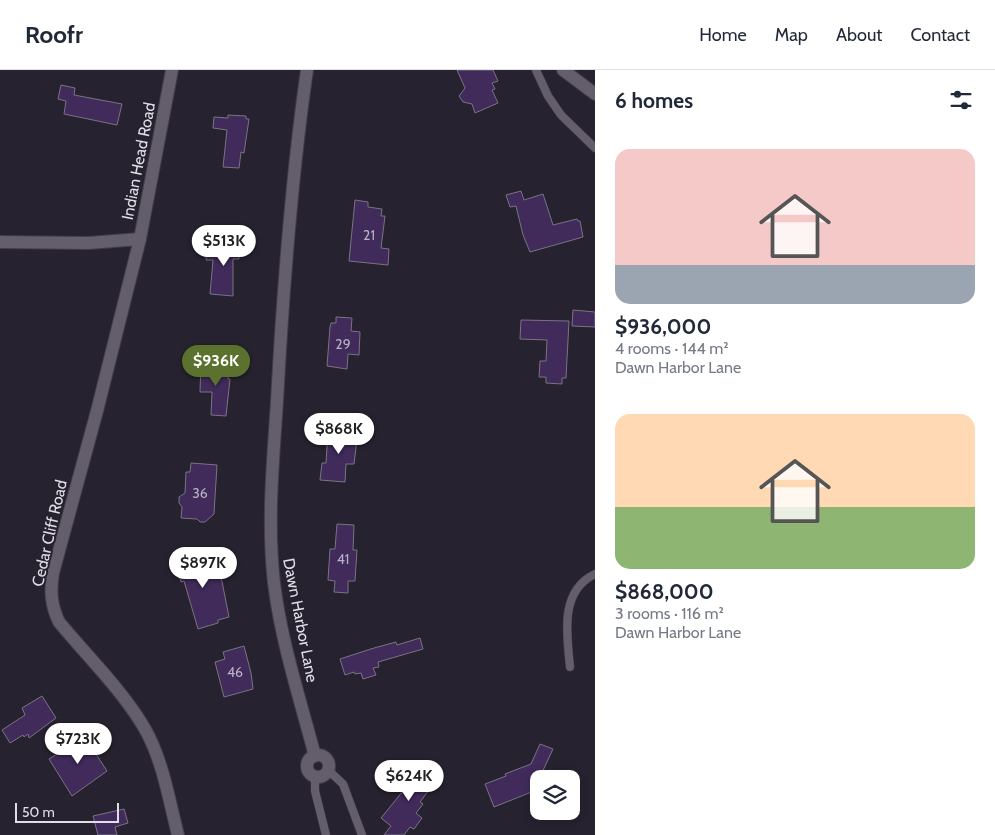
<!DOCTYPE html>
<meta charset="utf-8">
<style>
body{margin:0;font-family:Cabin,sans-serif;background:#f6f6f7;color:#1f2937;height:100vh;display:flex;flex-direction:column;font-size:19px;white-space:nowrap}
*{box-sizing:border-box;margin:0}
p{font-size:16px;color:#747a83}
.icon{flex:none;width:28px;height:28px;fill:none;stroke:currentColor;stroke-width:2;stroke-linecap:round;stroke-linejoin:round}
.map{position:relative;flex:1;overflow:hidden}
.side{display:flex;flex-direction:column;background:#fff;width:400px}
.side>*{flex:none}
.tools{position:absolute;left:530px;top:700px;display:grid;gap:10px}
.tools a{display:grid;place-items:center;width:50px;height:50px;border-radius:10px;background:#fff;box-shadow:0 2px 8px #0003;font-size:25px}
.scale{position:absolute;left:15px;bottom:12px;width:104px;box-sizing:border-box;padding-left:5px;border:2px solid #e0dde6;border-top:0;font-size:14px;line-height:18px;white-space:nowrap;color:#e0dde6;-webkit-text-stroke:4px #27222f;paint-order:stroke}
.price{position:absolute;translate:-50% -42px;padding:0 11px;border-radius:18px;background:#fff;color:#222;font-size:16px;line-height:32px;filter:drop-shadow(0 1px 2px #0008)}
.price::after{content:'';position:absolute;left:50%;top:30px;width:15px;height:11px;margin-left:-8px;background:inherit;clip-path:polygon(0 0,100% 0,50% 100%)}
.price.current{background:#5b712e;color:#fff}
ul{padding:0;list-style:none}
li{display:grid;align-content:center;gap:10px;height:265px;padding:0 20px}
li span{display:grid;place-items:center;height:155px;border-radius:15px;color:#555}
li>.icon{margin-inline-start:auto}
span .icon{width:90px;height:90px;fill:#fffc;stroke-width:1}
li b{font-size:21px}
h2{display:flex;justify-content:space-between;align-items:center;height:60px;padding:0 20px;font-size:21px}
header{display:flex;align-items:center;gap:30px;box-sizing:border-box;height:70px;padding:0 25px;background:#fff;border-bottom:1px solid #e0e1e3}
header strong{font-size:24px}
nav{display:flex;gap:28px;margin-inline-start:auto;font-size:18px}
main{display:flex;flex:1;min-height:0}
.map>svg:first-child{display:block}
</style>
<header>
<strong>Roofr</strong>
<nav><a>Home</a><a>Map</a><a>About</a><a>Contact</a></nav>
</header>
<main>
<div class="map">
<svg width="595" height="765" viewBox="0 0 595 765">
<rect width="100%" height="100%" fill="#27222f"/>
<g fill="#402b5b" stroke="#797483">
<polygon points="457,0 493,0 498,11 492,13 495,19 492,20 498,33 475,43 472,34 463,32 459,26 465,18"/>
<polygon points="61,15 75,18 74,25 122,34 117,55 64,44 66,31 58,29"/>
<polygon points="228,45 246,46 246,49 249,49 244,83 241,82 239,98 223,97 227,60 213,58 214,47 228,48"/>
<polygon points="521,121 524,130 543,124 553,155 577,149 578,151 580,151 583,167 530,182 523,165 516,136 510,137 506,125"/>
<polygon points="355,130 368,132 368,137 382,139 381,146 385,146 381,178 389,179 388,195 349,191"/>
<polygon points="226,167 240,168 239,189 233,189 233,226 210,224 213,190 206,190 207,178 225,180"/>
<polygon points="573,240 595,242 595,257 572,256"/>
<polygon points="336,247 352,248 351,261 360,262 359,285 348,284 347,299 327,296 330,257 331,253 336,253"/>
<polygon points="521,250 569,251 566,308 562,308 562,314 546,313 546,307 539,307 540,291 546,291 547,270 520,269"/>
<polygon points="201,293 222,295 221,300 228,300 228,309 230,309 226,346 211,345 212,322 200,322"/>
<polygon points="332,360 358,361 354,394 346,394 345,412 320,410 322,393 326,393 328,361 332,362"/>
<polygon points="191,393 217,395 214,444 205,452 200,452 197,449 181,448 182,437 179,433 179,427 185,423 186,402 190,402"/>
<polygon points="337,454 354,455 353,480 357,480 355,511 348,511 348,523 334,522 335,511 328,510 330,479 335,479"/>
<polygon points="188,484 191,493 217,486 229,547 218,550 218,553 198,559 184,511 181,512 178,502 174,503 171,489"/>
<polygon points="420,568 423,579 378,592 379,597 373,598 376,605 363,609 361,603 355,604 354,602 345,605 340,589 374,578 396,572 397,575"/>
<polygon points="244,576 251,603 253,619 224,627 215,592 225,589 223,582"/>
<polygon points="42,626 56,648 29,668 28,664 24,667 23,665 10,673 2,660 25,645 22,638"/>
<polygon points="83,664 107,701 72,726 49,689 57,684 56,681"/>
<polygon points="540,674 553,679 539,709 539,719 494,737 485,714 506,706 505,704 531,694"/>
<polygon points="418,692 436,707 433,711 435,712 420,732 423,734 416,743 422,748 414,759 410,757 404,765 384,765 391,756 381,748 412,710 407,706"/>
<polygon points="124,739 128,753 115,757 117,765 98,765 93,746"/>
</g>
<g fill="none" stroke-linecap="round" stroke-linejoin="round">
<g stroke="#423d49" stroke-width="9">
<g id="service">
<polyline points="536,0 548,26 561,45 595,78"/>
<path d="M 570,597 C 567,565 559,521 595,504"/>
<polyline points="328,700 343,714 362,765"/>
<polyline points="315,706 315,721 326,765"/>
</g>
</g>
<g stroke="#423d49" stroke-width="14">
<g id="minor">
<path d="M 172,0 L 140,169 L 97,341 L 53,503 C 50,522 51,535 59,552 C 87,586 123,621 145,659 C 163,691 169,730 178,765"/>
<path d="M 307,0 C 291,110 283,221 277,331 C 273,392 267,452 274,513 C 281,571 300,629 315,686"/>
<polyline points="563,0 595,24"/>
<polyline points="0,172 88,173 140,169"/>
<circle cx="318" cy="696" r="11"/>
</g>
</g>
<use href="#service" stroke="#635d6c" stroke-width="8"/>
<use href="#minor" stroke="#635d6c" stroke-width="12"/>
</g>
<g text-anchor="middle" stroke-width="4" stroke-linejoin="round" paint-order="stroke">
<g font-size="14" fill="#b8b0c3">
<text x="369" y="170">21</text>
<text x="343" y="279">29</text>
<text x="200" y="428">36</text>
<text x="343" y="494">41</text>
<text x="235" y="607">46</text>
</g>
<g font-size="16" fill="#e0dde6" stroke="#27222f">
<text transform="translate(138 91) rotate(-79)" y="6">Indian Head Road</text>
<text transform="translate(49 463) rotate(-77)" y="6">Cedar Cliff Road</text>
<text transform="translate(301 550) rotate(79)" y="6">Dawn Harbor Lane</text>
</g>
</g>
</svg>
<div class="tools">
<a><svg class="icon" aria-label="layers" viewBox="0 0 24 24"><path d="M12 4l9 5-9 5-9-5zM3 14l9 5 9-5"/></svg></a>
</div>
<div class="scale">50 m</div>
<b class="price" style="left:224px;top:197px">$513K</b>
<b class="price current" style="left:216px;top:317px">$936K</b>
<b class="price" style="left:339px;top:385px">$868K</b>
<b class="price" style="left:203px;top:519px">$897K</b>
<b class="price" style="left:78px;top:695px">$723K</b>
<b class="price" style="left:409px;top:732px">$624K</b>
</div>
<section class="side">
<h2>6 homes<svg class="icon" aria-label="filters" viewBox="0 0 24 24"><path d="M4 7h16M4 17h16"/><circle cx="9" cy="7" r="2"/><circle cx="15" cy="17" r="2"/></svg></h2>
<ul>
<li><span style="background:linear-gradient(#f6c9c9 75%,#9aa5b1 0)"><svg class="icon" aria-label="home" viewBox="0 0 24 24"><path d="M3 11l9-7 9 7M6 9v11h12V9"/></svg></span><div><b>$936,000</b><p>4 rooms · 144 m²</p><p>Dawn Harbor Lane</p></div></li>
<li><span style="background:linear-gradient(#ffd9b3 60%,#8fb573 0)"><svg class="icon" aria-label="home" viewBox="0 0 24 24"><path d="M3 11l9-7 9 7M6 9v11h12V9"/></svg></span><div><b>$868,000</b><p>3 rooms · 116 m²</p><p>Dawn Harbor Lane</p></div></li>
</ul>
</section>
</main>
